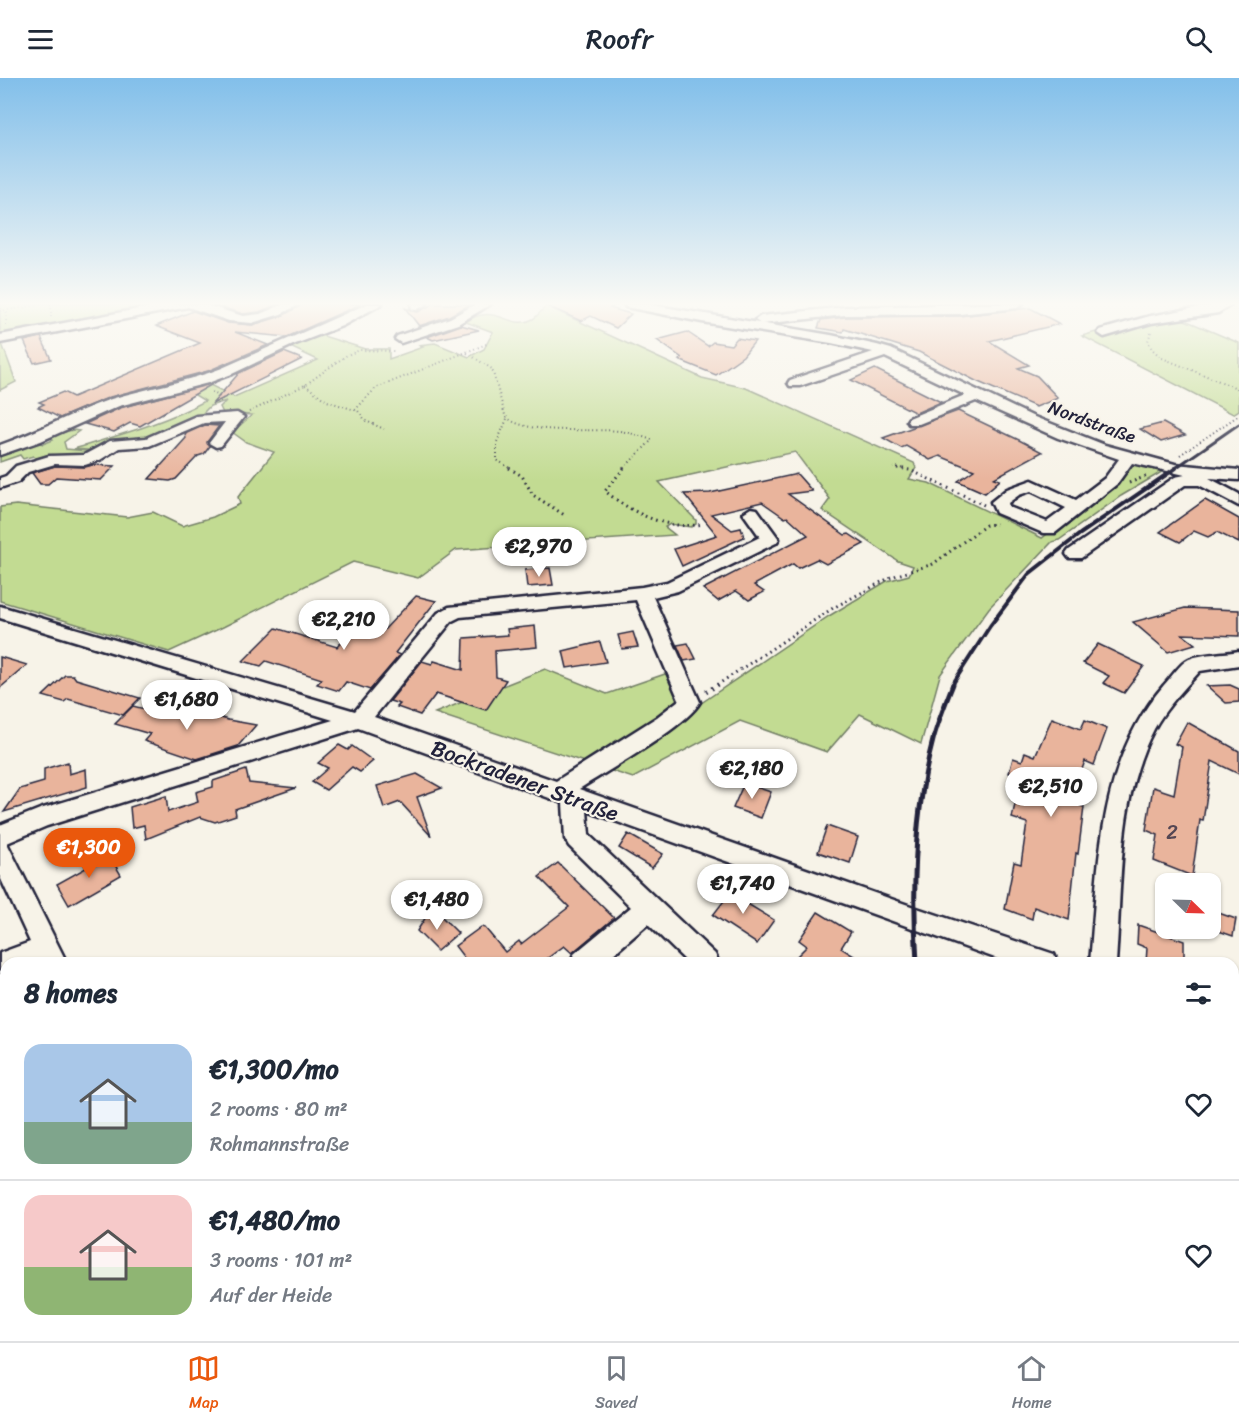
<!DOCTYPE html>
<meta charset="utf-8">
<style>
body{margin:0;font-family:Sriracha,sans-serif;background:#f2f2f3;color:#1f2937;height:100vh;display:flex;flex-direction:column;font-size:22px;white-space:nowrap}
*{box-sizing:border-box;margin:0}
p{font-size:20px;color:#747a83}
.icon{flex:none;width:33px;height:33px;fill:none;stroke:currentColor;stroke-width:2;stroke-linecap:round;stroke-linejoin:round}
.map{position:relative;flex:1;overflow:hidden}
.details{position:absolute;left:0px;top:879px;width:1239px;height:384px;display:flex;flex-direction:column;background:#fff;border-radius:18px 18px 0 0;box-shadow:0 2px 4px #0004}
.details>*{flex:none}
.needle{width:39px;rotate:113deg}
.fabs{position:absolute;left:1155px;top:795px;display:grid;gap:12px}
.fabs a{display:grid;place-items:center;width:66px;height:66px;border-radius:12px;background:#fff;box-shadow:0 2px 4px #0004;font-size:30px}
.price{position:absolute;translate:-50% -51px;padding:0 14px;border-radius:21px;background:#fff;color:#222;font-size:20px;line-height:39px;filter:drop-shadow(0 2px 3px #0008)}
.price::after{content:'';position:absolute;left:50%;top:36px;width:18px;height:14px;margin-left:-9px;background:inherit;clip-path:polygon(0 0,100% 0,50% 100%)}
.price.active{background:#ea580c;color:#fff}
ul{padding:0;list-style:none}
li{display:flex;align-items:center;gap:18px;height:150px;padding:0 24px}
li+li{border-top:2px solid #e0e1e3}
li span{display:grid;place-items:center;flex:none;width:168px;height:120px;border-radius:18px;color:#555}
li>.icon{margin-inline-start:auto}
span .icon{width:72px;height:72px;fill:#fffc;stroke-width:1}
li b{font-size:26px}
h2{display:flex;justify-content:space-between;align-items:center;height:72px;padding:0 24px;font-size:26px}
header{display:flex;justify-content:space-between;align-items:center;height:78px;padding:0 24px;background:#fff;font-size:27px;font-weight:600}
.tab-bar{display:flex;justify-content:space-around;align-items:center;height:84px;border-top:2px solid #e0e1e3;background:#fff;font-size:16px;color:#747a83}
.tab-bar a{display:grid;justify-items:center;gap:3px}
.tab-bar .active{color:#ea580c}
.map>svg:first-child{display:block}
</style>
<header><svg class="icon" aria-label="menu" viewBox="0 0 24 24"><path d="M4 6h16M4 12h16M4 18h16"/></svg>Roofr<svg class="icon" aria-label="search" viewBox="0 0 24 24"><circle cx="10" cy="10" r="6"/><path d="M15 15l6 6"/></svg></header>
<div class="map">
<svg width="1239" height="1263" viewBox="0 0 1239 1263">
<rect width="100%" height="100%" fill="#f7f3e8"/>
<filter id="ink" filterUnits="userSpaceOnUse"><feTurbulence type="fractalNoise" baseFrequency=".0167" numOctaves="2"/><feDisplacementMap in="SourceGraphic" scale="12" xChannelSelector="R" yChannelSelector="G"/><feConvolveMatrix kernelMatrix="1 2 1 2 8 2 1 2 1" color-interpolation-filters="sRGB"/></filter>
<g filter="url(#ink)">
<g fill="#c2db92" stroke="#727e66" stroke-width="1.5">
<polygon points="0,226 170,226 0,258"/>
<path d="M 546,228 L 702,300 L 746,310 L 914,385 L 916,390 L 909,401 L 929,405 L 1042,460 L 1112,407 L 1131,385 L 1165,392 L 1121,418 L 1059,462 L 1052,464 L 989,530 L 940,597 L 921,666 L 860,636 L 827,674 L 740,643 L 633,700 L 435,635 L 545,591 L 607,616 L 668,595 L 691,632 L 829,538 L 887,503 L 909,497 L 913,488 L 898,483 L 822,432 L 830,421 L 795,374 L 659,404 L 696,442 L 696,446 L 691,449 L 670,446 L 665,449 L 675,457 L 456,472 L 418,500 L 353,484 L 223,549 L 169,574 L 0,523 L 0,429 L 16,427 L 127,439 L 153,434 L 182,448 L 213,439 L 240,426 L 238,419 L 274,374 L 246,364 L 232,354 L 252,337 L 223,335 L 220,329 L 226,323 L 210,328 L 198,340 L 154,360 L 115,363 L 101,373 L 74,371 C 119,357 164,345 205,323 L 195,317 L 195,310 L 206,305 L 234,319 L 318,282 L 288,268 L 314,255 L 365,271 L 389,271 L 389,281 L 423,269 L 418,267 L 435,265 L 469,279 L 484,271 L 493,254 L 466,244 C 495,223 511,254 533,241 C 538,238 542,232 546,228 Z"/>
<polygon points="1166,234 1239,265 1239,332 1233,336 1082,258"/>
<polygon points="1,263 16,304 0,312 0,264"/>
<path d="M 73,352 L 79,353 L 64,364 L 66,371 L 98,374 C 78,382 57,374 37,381 L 33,378 L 23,381 L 20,377 L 0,384 L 0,375 L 36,363 L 43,366 L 53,362 L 47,358 Z"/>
</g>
<g fill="#e9b49c" stroke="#22223b" stroke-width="1.5">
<polygon points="211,226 278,226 259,234 243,236"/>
<polygon points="302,226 361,226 287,259 235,254 268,267 208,293 110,319 60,340 38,329 44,326 39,324 63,314 73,319 200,265 156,248 193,233 228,245 252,247 282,238"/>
<polygon points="433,226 471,226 449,238 419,248 405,230 418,234"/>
<polygon points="543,226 619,226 610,230 631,236 616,250 591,238 581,243"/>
<polygon points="1030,230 1060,246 989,263 1029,287 1018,290 1037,298 1058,320 1036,329 976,303 919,274 844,251 843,254 818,250 821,242 845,239 959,238"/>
<polygon points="461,247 479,252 433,262 427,259"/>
<polygon points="687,254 708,268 713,264 731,267 737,260 755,263 743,278 716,297 679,282 682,280 657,262"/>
<polygon points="41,259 51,281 34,285 24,263"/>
<polygon points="284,274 302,281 212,326 239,295"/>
<polygon points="875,291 941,324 916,335 851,302"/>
<polygon points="216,304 140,348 130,345 114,354 85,346 120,330"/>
<polygon points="958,333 1019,362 1042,374 994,400 1000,402 985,415 958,403 974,392 940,378 930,382 906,368 901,370 883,360"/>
<polygon points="1163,345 1185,357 1161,364 1140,351"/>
<polygon points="205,347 219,348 207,364 210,368 204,376 198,378 176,401 170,403 149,401 186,360 185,357 187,355"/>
<polygon points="93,387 115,388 101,402 56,399 48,406 40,406 32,395 55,388 85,389"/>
<polygon points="797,396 812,413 788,416 845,457 849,456 864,466 826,486 817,481 798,490 793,486 754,507 764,514 749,522 736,513 718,523 703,511 808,457 788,439 785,440 762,424 711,436 732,452 741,450 744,459 682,488 674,471 717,457 684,416 710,415"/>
<polygon points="1205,422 1239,441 1239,465 1217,454 1208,459 1194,453 1180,464 1160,454"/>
<polygon points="550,490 553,507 527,509 525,492"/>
<polygon points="416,518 436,523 395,575 400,577 370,612 346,604 339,613 317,606 322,601 266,583 261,588 243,583 276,550 337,569 358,546 383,553"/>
<polygon points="1185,530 1239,532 1239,558 1182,556 1195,566 1168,574 1133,544"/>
<polygon points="535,548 537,569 495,573 496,599 506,602 486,632 436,616 420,637 397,629 400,626 390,623 422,583 432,586 434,583 463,592 464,560 508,557 507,551"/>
<polygon points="633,554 638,569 622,571 618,557"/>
<polygon points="600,564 606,584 567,590 563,573"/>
<polygon points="688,565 696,581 684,583 677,567"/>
<polygon points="1098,566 1144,588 1124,615 1103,605 1109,598 1083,585"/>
<polygon points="0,579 27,587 0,610"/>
<polygon points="65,597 73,597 76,601 140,620 123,637 68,621 64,624 43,618"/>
<polygon points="1230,607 1239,611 1239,624 1226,625 1207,608"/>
<polygon points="178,627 228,642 256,647 238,668 197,681 144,663 150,656 115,646 133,628 168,637"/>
<polygon points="1052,640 1081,651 1085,642 1107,651 1094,687 1085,683 1070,724 1084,729 1078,776 1076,775 1069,842 1034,829 1032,841 1005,831 1014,784 1021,786 1027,745 1012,740 1021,699 1009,695 1013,680 1022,683 1025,674 1035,678"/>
<polygon points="1187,644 1239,673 1239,696 1212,683 1203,743 1200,742 1192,798 1154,783 1158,757 1146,752 1153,709 1174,716 1182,669 1175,666"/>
<polygon points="339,667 348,672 352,668 373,683 360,694 352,689 326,712 312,704 328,690 318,685"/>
<polygon points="68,684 69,696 86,691 87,709 4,734 20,711 44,704 44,691"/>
<polygon points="246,692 249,705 296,710 235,731 236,737 215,744 200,739 146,761 144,747 132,750 130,729 166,718 168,734 198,724 196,714 213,709 213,703"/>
<polygon points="417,696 442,710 417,719 431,758 400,724 384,730 377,708"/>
<polygon points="744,705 771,714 761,740 733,730"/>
<polygon points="827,748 858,759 850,785 818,774"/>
<polygon points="628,756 663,776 652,790 619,770"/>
<polygon points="99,777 103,785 111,780 121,797 69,827 57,806 86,790 84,786"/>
<polygon points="558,785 614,840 572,875 564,868 541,885 468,885 455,868 481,849 485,850 505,874 519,863 521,866 569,829 539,799"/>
<polygon points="737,806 753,816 746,825 774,842 757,866 713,837"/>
<polygon points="1210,832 1236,841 1233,858 1210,850"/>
<polygon points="429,834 438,835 458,855 437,873 417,853"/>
<polygon points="818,834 851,854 841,870 865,885 790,885 807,868 799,862"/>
<polygon points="1138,847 1184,863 1184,885 1146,885 1147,870 1137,866"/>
</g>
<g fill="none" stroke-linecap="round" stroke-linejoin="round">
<g stroke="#22223b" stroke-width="5">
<g id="minor">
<polygon points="165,226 203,226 243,238 260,236 284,226 300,226 281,236 252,245 229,243 188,229 0,265 0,257"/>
<path d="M 367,226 L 382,226 L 342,248 L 293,267 L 232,296 L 208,305 L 119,328 L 41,363 L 0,377 L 0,367 C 38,354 75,333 111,321 C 148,310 186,304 222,290 Z"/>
<polygon points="411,226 427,226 416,232 412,231"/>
<polygon points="476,226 491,226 458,246 401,265 395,261 397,258 450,240"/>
<path d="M 624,226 L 646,226 L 831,257 L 877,267 L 891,271 L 1032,338 L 1105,367 L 1175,386 L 1239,392 L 1239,402 L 1209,400 L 1239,416 L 1239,428 L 1199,407 L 1185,407 L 1081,480 L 1069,480 L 1066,476 L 1069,472 L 1175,399 L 1185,397 L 1132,385 L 1117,406 L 1055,455 L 1043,455 L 996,435 L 991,424 L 1007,411 L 1032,402 L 1076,422 L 1105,400 L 1119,381 L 1058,360 L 976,323 L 919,346 L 909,346 L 907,343 L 909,340 L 965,317 L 885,279 L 800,308 L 790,308 L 788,305 L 790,302 L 873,274 L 831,265 L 702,244 L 626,229 ZM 1031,413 L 1066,430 L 1047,444 L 1009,429 L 1008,425 L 1019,417 Z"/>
<polygon points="982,226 1023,226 1017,230 959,236 845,237 761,246 755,242 761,238 845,229"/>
<polygon points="1217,226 1231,227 1218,235 1151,245 1104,259 1098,255 1100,252 1150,238"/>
<polygon points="237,335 244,339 221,368 216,369 209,365 225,344 204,345 149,368 119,370 100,382 85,387 55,386 28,394 18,404 0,410 0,400 6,398 16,388 49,378 84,377 110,363 146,360 196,338"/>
<path d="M 751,430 L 757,431 L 776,457 L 779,461 L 776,465 L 678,513 L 653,519 L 700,624 C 686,649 607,693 579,711 L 914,829 L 1045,873 L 1054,876 L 1058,885 L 1009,885 L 587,733 L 589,757 L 715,876 L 719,885 L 688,885 L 648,846 L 603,885 L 570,885 L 574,876 L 631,829 L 569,768 L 565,761 L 563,725 L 358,650 L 47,748 L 7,765 L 67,885 L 6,885 L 6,897 L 0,895 L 0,875 L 30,864 L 0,799 L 0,747 L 40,731 L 333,642 L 0,540 L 0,528 L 355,633 L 438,535 L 449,529 L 642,509 L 667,504 L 760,459 L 743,435 ZM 636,522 L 679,622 L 657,639 L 556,703 L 374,639 L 452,543 L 460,539 Z"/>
<path d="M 1239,573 L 1239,587 L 1200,593 C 1184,611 1166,629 1154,651 C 1117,720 1122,808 1116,885 L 1090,885 C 1099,789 1097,684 1164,607 C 1171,600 1180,585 1189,581 C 1204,575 1224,576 1239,573 Z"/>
<polygon points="1233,937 1239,940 1239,968 1233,965"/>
<polygon points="6,1183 6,1217 0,1220 0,1186"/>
<polygon points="233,1257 269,1257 272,1263 236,1263"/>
<polygon points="644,1257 681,1257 678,1263 641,1263"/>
<polygon points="1085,1257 1124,1257 1127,1263 1088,1263"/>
</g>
</g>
<g stroke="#22223b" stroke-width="2" stroke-dasharray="1 3" stroke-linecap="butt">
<polyline points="1,226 1,233"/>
<polyline points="51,226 51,239"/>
<polyline points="0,233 45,226"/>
<polyline points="6,247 7,232"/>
<polyline points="1151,254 1148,263 1152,271 1162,280 1239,311"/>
<path d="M 467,275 L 492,291 L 505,337 C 520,358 594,350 620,353 C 631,355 641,358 652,362 L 623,391"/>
<polyline points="305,307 327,323 358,333 366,343 384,351"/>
<polyline points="212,314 223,321 217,326"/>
<polyline points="355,332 376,310 489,265"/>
<polyline points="249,334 305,307 347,277 360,272 395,273"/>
<polyline points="507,341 497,364 497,382 511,391"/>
<polyline points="1180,377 1239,337"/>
<polyline points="893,389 905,391"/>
</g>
<g stroke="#22223b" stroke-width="3" stroke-dasharray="1.5 4" stroke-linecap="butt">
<polyline points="509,390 522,398 533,417 566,438"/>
<path d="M 624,390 L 605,413 C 632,435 667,453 703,446"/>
<polyline points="897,390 910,392 984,427"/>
<polyline points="1129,405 1147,398"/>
<polyline points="717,607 833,530 891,499 933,486 986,447 996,446"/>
</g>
<polyline stroke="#22223b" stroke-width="4.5" stroke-dasharray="1.5 5" stroke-linecap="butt" points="706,614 719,606"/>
<g stroke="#22223b" stroke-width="5" stroke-dasharray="2 7" stroke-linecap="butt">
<polyline points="1233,1093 1239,1082"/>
<polyline points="1139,1263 1142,1257"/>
</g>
<use href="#minor" fill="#f7f3e8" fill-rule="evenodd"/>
<polyline stroke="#22223b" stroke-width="3" points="1174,391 1239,346"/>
<polyline stroke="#22223b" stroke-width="4" points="952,607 990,548 1029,496 1080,456 1176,390"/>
<path stroke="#22223b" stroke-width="5" d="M 917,885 C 912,811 914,734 933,662 C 938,643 946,624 953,606"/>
<polyline stroke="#22223b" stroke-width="7" points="1003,1257 1005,1263"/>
</g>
</g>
<linearGradient id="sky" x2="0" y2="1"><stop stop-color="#82bfea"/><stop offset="0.56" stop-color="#fbfaf5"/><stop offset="1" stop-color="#fbfaf5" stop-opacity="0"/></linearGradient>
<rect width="1239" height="403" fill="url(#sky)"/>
<g text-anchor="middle" stroke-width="4.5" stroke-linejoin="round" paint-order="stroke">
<g font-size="18" fill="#22223b" stroke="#f7f3e8">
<text transform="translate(1092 344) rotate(20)" y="6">Nordstraße</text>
</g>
<g font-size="20" fill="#544653">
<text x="1172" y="761">2</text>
</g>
<g font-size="22" fill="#22223b" stroke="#f7f3e8">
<text transform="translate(525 702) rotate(20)" y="8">Bockradener Straße</text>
</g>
</g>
</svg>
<div class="fabs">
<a><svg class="needle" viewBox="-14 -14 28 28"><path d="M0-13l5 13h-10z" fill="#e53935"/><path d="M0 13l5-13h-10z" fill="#747a83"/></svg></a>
</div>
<b class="price" style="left:539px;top:500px">€2,970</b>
<b class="price" style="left:344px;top:573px">€2,210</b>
<b class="price" style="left:187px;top:653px">€1,680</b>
<b class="price" style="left:752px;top:722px">€2,180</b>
<b class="price" style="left:1051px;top:740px">€2,510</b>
<b class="price active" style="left:89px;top:801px">€1,300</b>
<b class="price" style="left:743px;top:837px">€1,740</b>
<b class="price" style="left:437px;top:853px">€1,480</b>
<section class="details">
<h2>8 homes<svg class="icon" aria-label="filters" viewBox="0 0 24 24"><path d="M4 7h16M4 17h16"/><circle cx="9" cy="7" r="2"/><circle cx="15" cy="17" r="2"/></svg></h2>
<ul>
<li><span style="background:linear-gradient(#a9c7e8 65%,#7fa58c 0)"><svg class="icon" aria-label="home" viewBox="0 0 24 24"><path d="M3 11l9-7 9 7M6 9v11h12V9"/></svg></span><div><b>€1,300/mo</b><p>2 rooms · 80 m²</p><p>Rohmannstraße</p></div><svg class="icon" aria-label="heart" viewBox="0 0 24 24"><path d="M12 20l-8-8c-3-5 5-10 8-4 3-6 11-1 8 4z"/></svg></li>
<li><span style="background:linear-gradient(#f6c9c9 60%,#8fb573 0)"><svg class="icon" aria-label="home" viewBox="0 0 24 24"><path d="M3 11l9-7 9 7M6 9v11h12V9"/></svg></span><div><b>€1,480/mo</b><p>3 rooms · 101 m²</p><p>Auf der Heide</p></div><svg class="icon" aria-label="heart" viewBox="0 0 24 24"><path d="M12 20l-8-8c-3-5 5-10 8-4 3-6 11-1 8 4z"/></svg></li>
</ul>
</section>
</div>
<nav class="tab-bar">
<a class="active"><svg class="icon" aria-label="map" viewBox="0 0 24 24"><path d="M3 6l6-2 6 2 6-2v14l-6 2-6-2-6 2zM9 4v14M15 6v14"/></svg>Map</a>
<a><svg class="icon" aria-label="saved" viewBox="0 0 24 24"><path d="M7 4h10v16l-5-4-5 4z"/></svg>Saved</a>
<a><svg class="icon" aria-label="home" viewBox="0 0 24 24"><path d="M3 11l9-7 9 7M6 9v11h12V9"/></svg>Home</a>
</nav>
